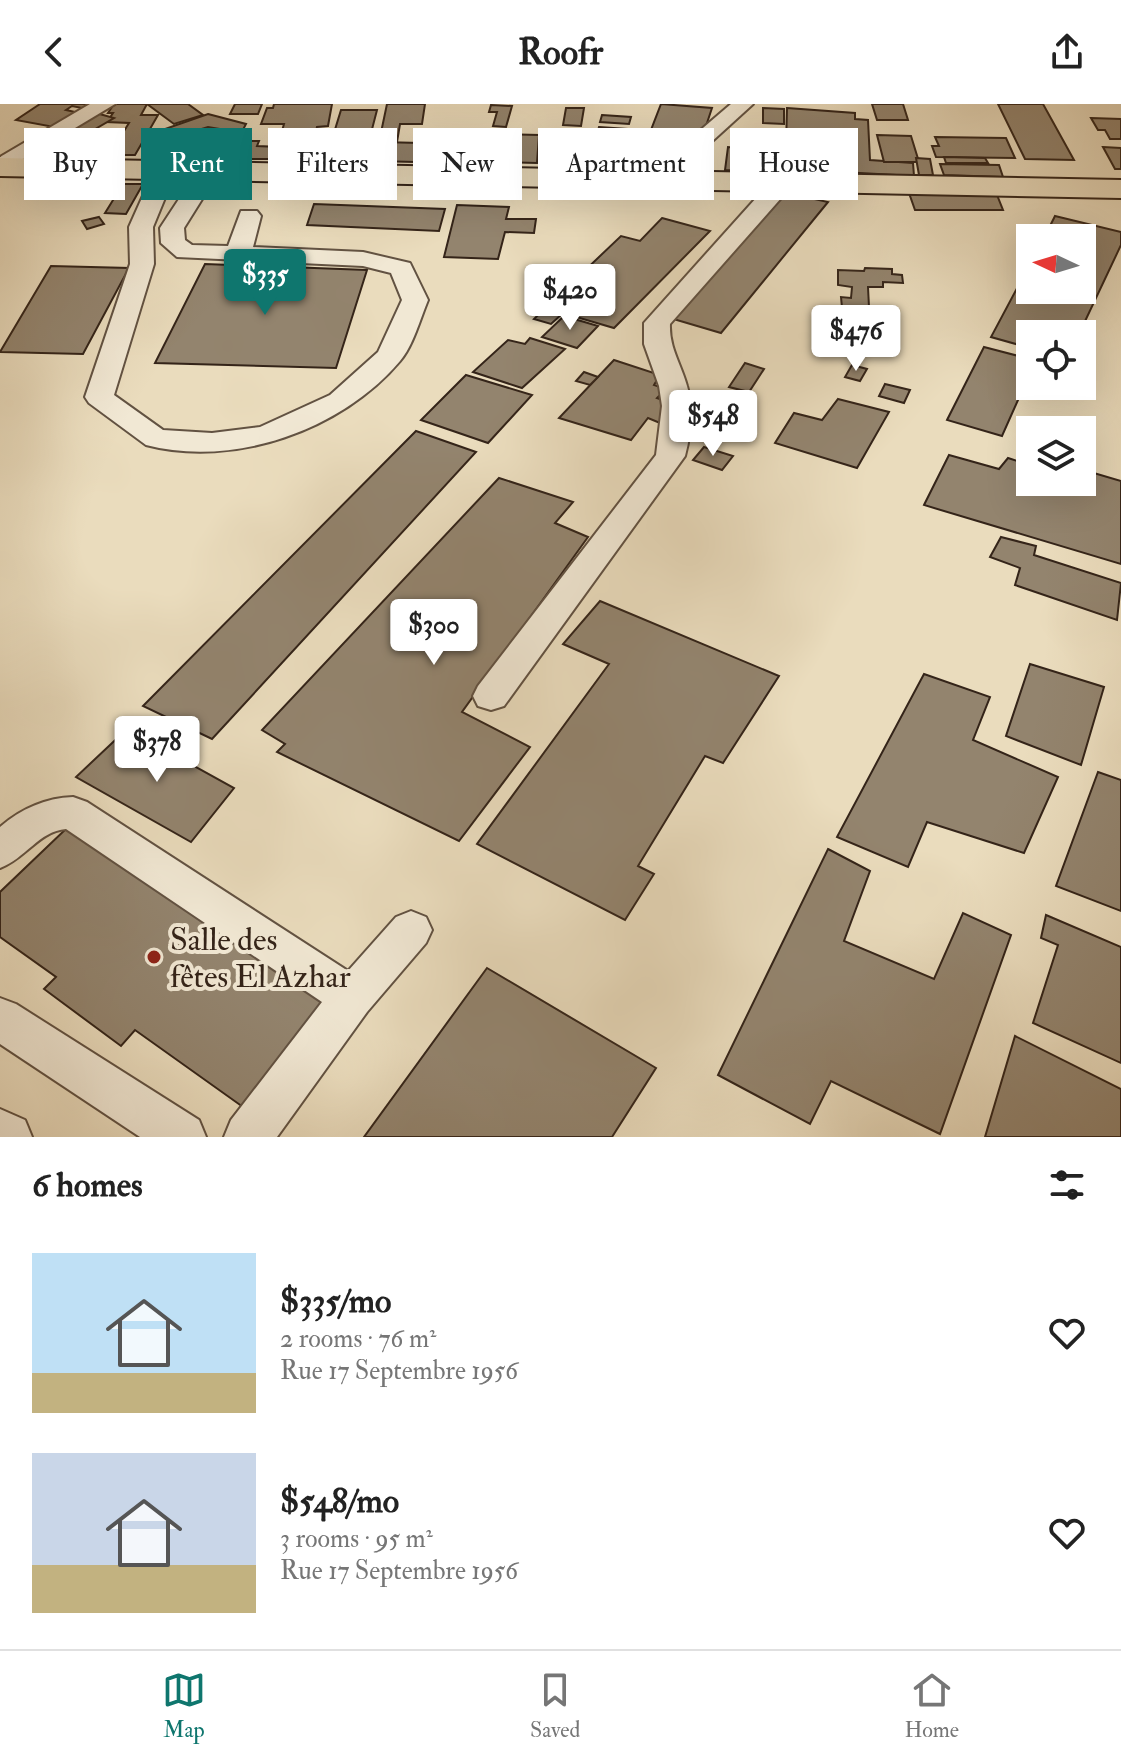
<!DOCTYPE html>
<meta charset="utf-8">
<style>
body{margin:0;font-family:"IM FELL Double Pica",serif;background:#f6f6f6;color:#222;height:100vh;display:flex;flex-direction:column;font-size:30px;white-space:nowrap}
*{box-sizing:border-box;margin:0}
p{font-size:26px;color:#767676}
.icon{flex:none;width:44px;height:44px;fill:none;stroke:currentColor;stroke-width:2;stroke-linecap:round;stroke-linejoin:round}
.map{position:relative;height:1033px;overflow:hidden}
.panel{display:flex;flex-direction:column;background:#fff;flex:1}
.panel>*{flex:none}
.hud{position:absolute;left:24px;top:24px;width:1074px;height:72px;display:flex;gap:16px}
.needle{width:52px;rotate:274deg}
.buttons{position:absolute;left:1016px;top:120px;display:grid;gap:16px}
.buttons a{display:grid;place-items:center;width:80px;height:80px;border-radius:0px;background:#fff;box-shadow:0 8px 32px #0002;font-size:40px}
.price{position:absolute;translate:-50% -68px;padding:0 18px;border-radius:8px;background:#fff;color:#222;font-size:26px;line-height:52px;filter:drop-shadow(0 2px 4px #0008)}
.price::after{content:'';position:absolute;left:50%;top:48px;width:24px;height:18px;margin-left:-12px;background:inherit;clip-path:polygon(0 0,100% 0,50% 100%)}
.price.active{background:#0f766e;color:#fff}
ul{padding:0;list-style:none}
li{display:flex;align-items:center;gap:24px;height:200px;padding:0 32px}
li span{display:grid;place-items:center;flex:none;width:224px;height:160px;border-radius:0px;color:#555}
li>.icon{margin-inline-start:auto}
span .icon{width:96px;height:96px;fill:#fffc;stroke-width:1}
li b{font-size:34px}
h2{display:flex;justify-content:space-between;align-items:center;height:96px;padding:0 32px;font-size:34px}
.chip{padding:0 28px;border-radius:0px;background:#fff;box-shadow:0 8px 32px #0002;font-size:28px;line-height:72px}
.chip.active{background:#0f766e;color:#fff}
header{display:flex;justify-content:space-between;align-items:center;height:104px;padding:0 32px;background:#fff;font-size:36px;font-weight:700}
.tab-bar{display:flex;justify-content:space-around;align-items:center;height:112px;border-top:2px solid #e0e0e0;background:#fff;font-size:22px;color:#767676}
.tab-bar a{display:grid;justify-items:center;gap:4px}
.tab-bar .active{color:#0f766e}
.map>svg:first-child{display:block}
</style>
<header><svg class="icon" aria-label="back" viewBox="0 0 24 24"><path d="M15 5l-7 7 7 7"/></svg>Roofr<svg class="icon" aria-label="share" viewBox="0 0 24 24"><path d="M12 15V3M7 8l5-5 5 5M5 13v7h14v-7"/></svg></header>
<div class="map">
<svg width="1121" height="1033" viewBox="0 0 1121 1033">
<rect width="100%" height="100%" fill="#eadcbd"/>
<filter id="stains"><feTurbulence type="fractalNoise" baseFrequency=".0025" numOctaves="4"/><feColorMatrix values="0 0 0 0 .2 0 0 0 0 .09 0 0 0 0 .02 0 0 0 .5 -.17"/></filter>
<radialGradient id="worn" r=".72"><stop offset=".6" stop-color="#630" stop-opacity="0"/><stop offset="1" stop-color="#630" stop-opacity=".3"/></radialGradient>
<g fill="#93846e" stroke="#342419" stroke-width="2">
<polygon points="40,0 94,0 87,5 72,2 66,6 75,8 54,23 16,16"/>
<polygon points="114,0 147,0 141,11 158,11 135,51 109,51 129,19 107,18 113,9 108,9"/>
<polygon points="147,0 188,0 203,11 174,20"/>
<polygon points="235,0 262,0 258,10 230,10"/>
<polygon points="274,0 332,0 328,22 317,23 315,31 326,31 324,40 278,41 284,20 261,20 267,4 273,4"/>
<polygon points="387,0 425,0 422,20 400,20 397,38 379,38"/>
<polygon points="661,0 712,4 703,31 651,26"/>
<polygon points="872,0 903,0 908,16 877,16"/>
<polygon points="998,0 1043,0 1074,56 1025,55"/>
<polygon points="491,1 512,2 506,23 493,22 497,8 489,8"/>
<polygon points="566,4 584,4 581,22 563,21"/>
<polygon points="763,4 784,5 784,20 763,19"/>
<polygon points="787,4 855,9 855,15 868,16 870,56 913,59 914,72 842,68 841,63 827,62 826,68 802,66 802,71 725,66 728,43 762,46 763,40 786,41"/>
<polygon points="341,6 377,6 370,33 333,32"/>
<polygon points="96,9 114,14 49,52 31,47"/>
<polygon points="208,10 246,20 237,37 259,37 257,42 280,43 275,55 221,55 228,38 222,36 226,26 208,23 188,29 212,45 201,49 165,25"/>
<polygon points="602,11 631,13 629,20 600,18"/>
<polygon points="1091,14 1121,15 1121,35 1110,35 1105,26 1098,26"/>
<polygon points="599,23 627,25 624,36 637,37 631,61 589,58"/>
<polygon points="501,30 539,31 537,59 497,58"/>
<polygon points="877,31 911,32 919,58 884,58"/>
<polygon points="935,33 1006,34 1015,54 936,53 932,42 939,42"/>
<polygon points="649,35 689,40 683,52 638,46"/>
<polygon points="381,38 420,39 415,58 375,57"/>
<polygon points="434,38 465,38 462,51 445,51 442,60 429,60"/>
<polygon points="469,38 491,39 487,51 466,50"/>
<polygon points="309,41 324,41 319,56 303,56"/>
<polygon points="1103,43 1121,44 1121,65 1115,65"/>
<polygon points="944,53 985,54 988,59 946,59"/>
<polygon points="916,54 930,55 933,71 919,71"/>
<polygon points="940,60 999,61 1003,73 944,71"/>
<polygon points="123,80 143,80 126,110 105,109"/>
<polygon points="783,88 828,98 721,229 670,214"/>
<polygon points="909,89 997,91 1003,106 915,106"/>
<polygon points="314,100 445,105 439,127 307,121"/>
<polygon points="457,101 509,103 506,115 536,115 534,129 505,128 498,155 444,153"/>
<polygon points="1055,112 1121,128 1121,141 1079,230 1030,230 1030,244 991,233 1030,160 1030,186 1082,186 1082,134 1044,134"/>
<polygon points="99,113 104,120 87,125 82,117"/>
<polygon points="662,114 710,127 614,224 563,209 551,220 534,215 621,132 640,137"/>
<polygon points="205,160 367,166 336,264 155,259"/>
<polygon points="51,162 129,164 83,250 0,248"/>
<polygon points="865,164 892,165 892,170 902,171 903,179 883,178 883,183 868,183 869,203 884,205 883,217 843,214 841,193 851,194 852,183 838,181 838,166 864,167"/>
<polygon points="564,212 598,222 577,244 542,233"/>
<polygon points="530,234 565,245 522,284 473,268 508,236 525,240"/>
<polygon points="984,243 1030,255 1030,269 1002,332 947,316"/>
<polygon points="614,256 660,271 654,281 666,285 657,294 674,300 660,319 648,314 631,336 559,314"/>
<polygon points="745,259 764,265 749,288 729,283"/>
<polygon points="852,261 867,265 860,277 845,273"/>
<polygon points="584,268 598,273 590,281 576,277"/>
<polygon points="466,271 532,291 488,339 421,316"/>
<polygon points="885,280 910,286 904,299 879,292"/>
<polygon points="838,295 889,308 857,364 775,339 794,309 822,316"/>
<polygon points="416,327 476,348 212,635 143,602"/>
<polygon points="704,343 733,352 722,366 693,356"/>
<polygon points="949,351 999,365 1008,354 1030,361 1030,378 1082,378 1087,367 1121,377 1121,460 924,401"/>
<polygon points="499,374 573,398 555,419 588,433 462,608 530,643 459,737 277,648 285,640 262,626"/>
<polygon points="1001,433 1036,442 1034,451 1121,479 1117,516 1015,481 1020,464 990,453"/>
<polygon points="600,497 779,572 723,659 705,652 638,762 654,770 625,816 477,740 609,560 563,540"/>
<polygon points="1030,560 1104,583 1081,661 1006,632"/>
<polygon points="924,570 990,593 973,636 1058,673 1024,749 927,718 908,763 837,733"/>
<polygon points="127,625 234,684 191,738 76,673"/>
<polygon points="1098,668 1121,676 1121,807 1056,782"/>
<polygon points="69,722 347,895 250,1008 135,926 121,942 44,885 56,873 0,833 0,788"/>
<polygon points="828,745 870,767 844,837 934,875 963,809 1011,831 940,1030 831,977 810,1020 718,971"/>
<polygon points="1046,811 1121,843 1121,959 1033,919 1058,841 1041,834"/>
<polygon points="487,864 656,964 612,1033 364,1033"/>
<polygon points="1015,932 1121,985 1121,1033 985,1033"/>
</g>
<g fill="none" stroke-linecap="round" stroke-linejoin="round">
<g stroke="#625242" stroke-width="4">
<g id="minor">
<polygon points="90,0 115,0 0,69 0,53"/>
<polygon points="731,0 753,0 664,81 648,81 645,76 648,71"/>
<path d="M 165,60 L 176,67 L 153,123 L 154,160 L 114,291 L 163,326 L 212,329 L 260,323 L 330,291 L 378,248 L 402,196 L 391,169 L 363,162 L 177,153 L 161,139 L 160,124 L 200,63 L 208,61 L 219,68 L 184,124 L 185,136 L 192,141 L 228,142 L 241,107 L 257,107 L 261,112 L 253,143 L 363,148 L 410,159 L 428,196 C 420,215 413,242 400,257 C 342,326 234,364 146,341 L 89,299 L 85,293 L 130,160 L 129,123 L 154,67 Z"/>
<path d="M 782,72 L 790,74 L 793,79 L 790,84 L 670,220 C 669,244 681,260 687,282 C 694,305 691,329 685,352 L 504,602 L 491,606 L 478,602 L 473,592 L 478,582 L 656,351 L 662,302 L 659,282 L 644,240 L 644,219 L 774,74 Z"/>
<path d="M 73,693 L 87,698 L 348,867 L 396,813 L 411,807 L 426,813 L 432,826 L 426,839 L 367,908 L 277,1033 L 224,1033 L 231,1016 L 322,898 L 66,725 C 39,727 25,755 0,764 L 0,723 C 21,705 45,694 73,693 Z"/>
<polygon points="0,894 16,900 199,1016 206,1033 140,1033 0,940"/>
<polygon points="0,1005 25,1016 32,1033 0,1033"/>
</g>
</g>
<g stroke="#342419" stroke-width="4">
<polygon id="major" points="0,54 1121,76 1121,94 0,72"/>
</g>
<use href="#minor" fill="#f1e8d4" fill-rule="evenodd"/>
<use href="#major" fill="#eadcbd" fill-rule="evenodd"/>
</g>
<circle fill="#8f2418" stroke="#f1e8d4" stroke-width="3" cx="154" cy="853" r="8"/>
<g text-anchor="middle" stroke-width="8" stroke-linejoin="round" paint-order="stroke">
<g font-size="32" fill="#342419" stroke="#f1e8d4" text-anchor="start">
<text x="170" y="846">Salle des<tspan x="170" dy="37">fêtes El Azhar</tspan></text>
</g>
</g>
<rect width="100%" height="100%" filter="url(#stains)"/>
<rect width="100%" height="100%" fill="url(#worn)"/>
</svg>
<div class="buttons">
<a><svg class="needle" viewBox="-14 -14 28 28"><path d="M0-13l5 13h-10z" fill="#e53935"/><path d="M0 13l5-13h-10z" fill="#767676"/></svg></a>
<a><svg class="icon" aria-label="locate" viewBox="0 0 24 24"><circle cx="12" cy="12" r="6"/><path d="M12 2v4M12 18v4M2 12h4M18 12h4"/></svg></a>
<a><svg class="icon" aria-label="layers" viewBox="0 0 24 24"><path d="M12 4l9 5-9 5-9-5zM3 14l9 5 9-5"/></svg></a>
</div>
<b class="price active" style="left:265px;top:213px">$335</b>
<b class="price" style="left:570px;top:228px">$420</b>
<b class="price" style="left:856px;top:269px">$476</b>
<b class="price" style="left:713px;top:354px">$548</b>
<b class="price" style="left:434px;top:563px">$300</b>
<b class="price" style="left:157px;top:680px">$378</b>
<div class="hud">
<a class="chip">Buy</a>
<a class="chip active">Rent</a>
<a class="chip">Filters</a>
<a class="chip">New</a>
<a class="chip">Apartment</a>
<a class="chip">House</a>
</div>
</div>
<section class="panel">
<h2>6 homes<svg class="icon" aria-label="filters" viewBox="0 0 24 24"><path d="M4 7h16M4 17h16"/><circle cx="9" cy="7" r="2"/><circle cx="15" cy="17" r="2"/></svg></h2>
<ul>
<li><span style="background:linear-gradient(#bfe0f5 75%,#c2b280 0)"><svg class="icon" aria-label="home" viewBox="0 0 24 24"><path d="M3 11l9-7 9 7M6 9v11h12V9"/></svg></span><div><b>$335/mo</b><p>2 rooms · 76 m²</p><p>Rue 17 Septembre 1956</p></div><svg class="icon" aria-label="heart" viewBox="0 0 24 24"><path d="M12 20l-8-8c-3-5 5-10 8-4 3-6 11-1 8 4z"/></svg></li>
<li><span style="background:linear-gradient(#c9d6e8 70%,#c2b280 0)"><svg class="icon" aria-label="home" viewBox="0 0 24 24"><path d="M3 11l9-7 9 7M6 9v11h12V9"/></svg></span><div><b>$548/mo</b><p>3 rooms · 95 m²</p><p>Rue 17 Septembre 1956</p></div><svg class="icon" aria-label="heart" viewBox="0 0 24 24"><path d="M12 20l-8-8c-3-5 5-10 8-4 3-6 11-1 8 4z"/></svg></li>
</ul>
</section>
<nav class="tab-bar">
<a class="active"><svg class="icon" aria-label="map" viewBox="0 0 24 24"><path d="M3 6l6-2 6 2 6-2v14l-6 2-6-2-6 2zM9 4v14M15 6v14"/></svg>Map</a>
<a><svg class="icon" aria-label="saved" viewBox="0 0 24 24"><path d="M7 4h10v16l-5-4-5 4z"/></svg>Saved</a>
<a><svg class="icon" aria-label="home" viewBox="0 0 24 24"><path d="M3 11l9-7 9 7M6 9v11h12V9"/></svg>Home</a>
</nav>
